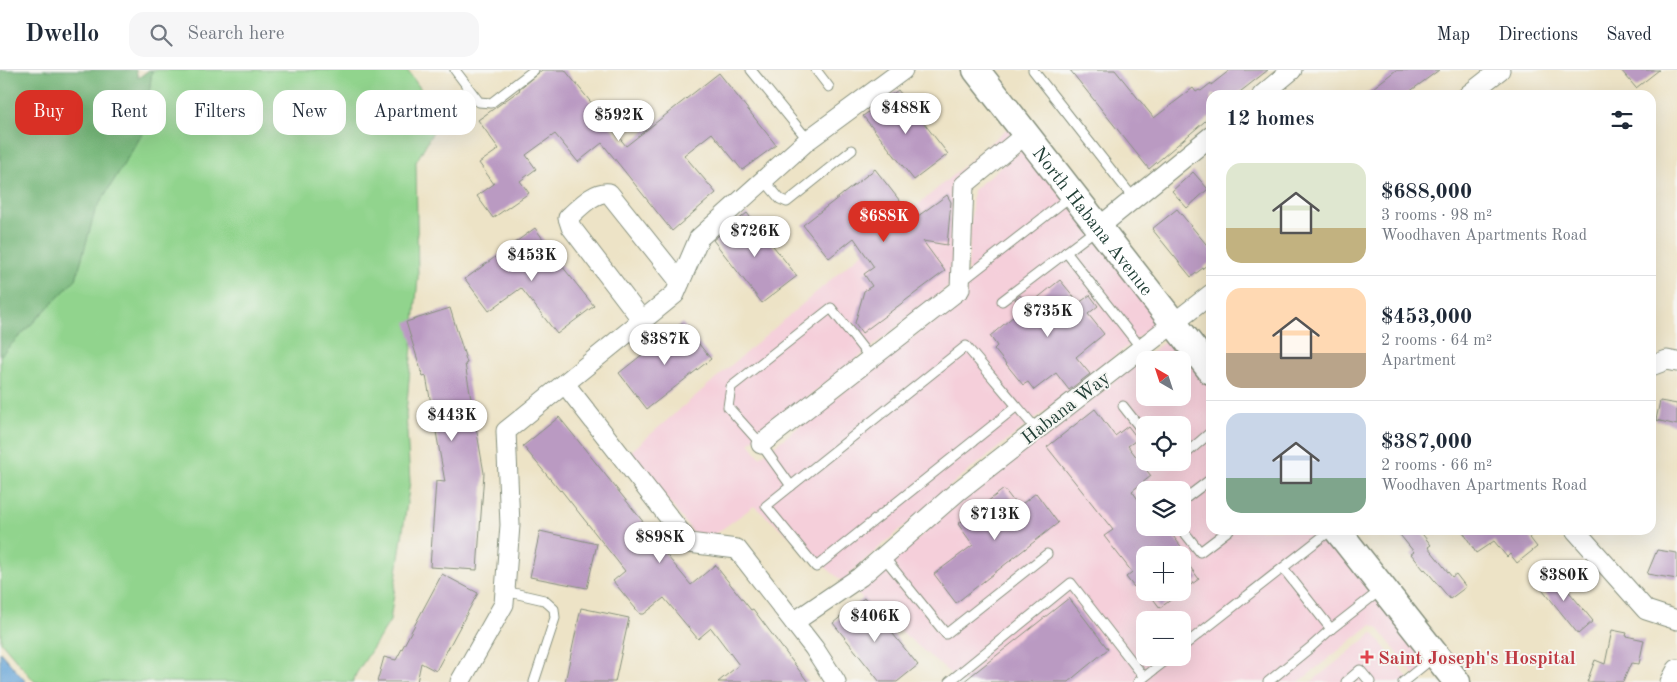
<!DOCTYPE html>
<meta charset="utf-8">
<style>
body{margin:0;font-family:"Old Standard TT",serif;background:#f6f6f7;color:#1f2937;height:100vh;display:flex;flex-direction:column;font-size:19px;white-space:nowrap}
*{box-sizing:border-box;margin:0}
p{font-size:16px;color:#747a83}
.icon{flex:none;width:28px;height:28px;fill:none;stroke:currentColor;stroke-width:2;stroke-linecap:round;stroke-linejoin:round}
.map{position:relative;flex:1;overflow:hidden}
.details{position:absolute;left:1206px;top:20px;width:450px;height:445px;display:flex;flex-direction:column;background:#fff;border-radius:15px;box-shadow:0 5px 20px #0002}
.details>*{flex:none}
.hud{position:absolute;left:15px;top:20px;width:475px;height:45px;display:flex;gap:10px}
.needle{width:32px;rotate:321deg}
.fabs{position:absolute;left:1136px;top:281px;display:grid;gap:10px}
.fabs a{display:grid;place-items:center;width:55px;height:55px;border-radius:10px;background:#fff;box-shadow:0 5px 20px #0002;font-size:25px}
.price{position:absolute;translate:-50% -42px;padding:0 11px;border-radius:18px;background:#fff;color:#222;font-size:16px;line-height:32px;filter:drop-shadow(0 1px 2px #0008)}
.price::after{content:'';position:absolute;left:50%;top:30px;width:15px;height:11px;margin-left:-8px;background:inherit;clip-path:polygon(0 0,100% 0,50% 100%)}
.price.on{background:#d93025;color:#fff}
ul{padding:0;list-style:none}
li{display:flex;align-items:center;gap:15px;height:125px;padding:0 20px}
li+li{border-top:1px solid #e0e1e3}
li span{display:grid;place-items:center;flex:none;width:140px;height:100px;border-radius:15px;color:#555}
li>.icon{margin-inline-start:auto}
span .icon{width:60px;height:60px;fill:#fffc;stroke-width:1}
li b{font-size:21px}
h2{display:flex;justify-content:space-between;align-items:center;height:60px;padding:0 20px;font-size:21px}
.chip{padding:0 18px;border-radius:15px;background:#fff;box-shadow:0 5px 20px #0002;font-size:18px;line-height:45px}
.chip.on{background:#d93025;color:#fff}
header{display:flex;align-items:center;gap:30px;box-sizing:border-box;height:70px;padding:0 25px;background:#fff;border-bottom:1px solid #e0e1e3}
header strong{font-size:24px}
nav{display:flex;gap:28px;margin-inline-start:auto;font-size:18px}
.search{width:350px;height:45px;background:#f6f6f7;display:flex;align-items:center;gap:12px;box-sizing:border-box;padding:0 18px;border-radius:15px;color:#747a83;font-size:19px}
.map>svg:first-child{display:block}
</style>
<header>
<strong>Dwello</strong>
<div class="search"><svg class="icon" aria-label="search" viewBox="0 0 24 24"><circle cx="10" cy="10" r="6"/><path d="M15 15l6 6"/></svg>Search here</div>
<nav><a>Map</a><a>Directions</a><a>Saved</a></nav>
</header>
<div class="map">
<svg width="1677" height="612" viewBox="0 0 1677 612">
<rect width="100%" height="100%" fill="#f6f6f2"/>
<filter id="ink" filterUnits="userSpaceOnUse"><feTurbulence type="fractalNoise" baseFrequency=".02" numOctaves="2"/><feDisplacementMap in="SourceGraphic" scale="10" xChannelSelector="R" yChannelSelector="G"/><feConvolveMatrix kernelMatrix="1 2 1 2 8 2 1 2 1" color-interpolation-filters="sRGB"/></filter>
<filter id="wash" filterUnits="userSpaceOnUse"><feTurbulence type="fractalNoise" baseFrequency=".0096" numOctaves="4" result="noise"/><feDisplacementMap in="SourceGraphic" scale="20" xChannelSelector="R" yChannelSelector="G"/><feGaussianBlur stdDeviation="1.12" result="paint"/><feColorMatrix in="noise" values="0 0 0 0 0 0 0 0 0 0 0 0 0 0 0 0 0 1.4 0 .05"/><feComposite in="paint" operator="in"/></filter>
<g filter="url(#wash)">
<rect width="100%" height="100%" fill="#ede3c6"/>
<g fill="#f5cfda" fill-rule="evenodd">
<path d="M 1010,56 L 1015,62 L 959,107 L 952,214 L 749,373 L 760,387 L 966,226 L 973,120 L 1026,76 L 1161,250 L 957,410 L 848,505 L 860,519 L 963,429 L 1173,265 L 1211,314 L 1211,460 L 1327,460 L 1436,599 L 1419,611 L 1378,558 L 1372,555 L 1368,557 L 1299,612 L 944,612 L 952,605 L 754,436 L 711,467 L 695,465 L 630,382 ZM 1145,290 L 1182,290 L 1182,328 L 1145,328 ZM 1145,355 L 1182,355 L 1182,392 L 1145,392 ZM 1145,420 L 1182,420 L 1182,458 L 1145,458 ZM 1145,485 L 1182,485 L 1182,522 L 1145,522 ZM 1145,550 L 1182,550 L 1182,588 L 1145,588 Z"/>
<polygon points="1373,563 1411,612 1311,612"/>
</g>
<polygon fill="#91d48d" stroke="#588860" points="152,0 407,0 441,47 416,92 418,208 406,344 410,412 390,551 356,604 353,612 35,612 1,572 0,286 76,209 95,141 144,61"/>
<polygon fill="#74b678" stroke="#4a7a56" points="0,0 136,0 138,8 149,0 152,0 144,61 95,141 76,209 0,286"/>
<polygon fill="#66a4d7" stroke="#427086" points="0,582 26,612 0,612"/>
<g id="blocks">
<g fill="#ba9ac2">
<polygon points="542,0 565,0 626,76 719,3 776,75 742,100 712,63 684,85 716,123 672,161 602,73 578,92 555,64 526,85 536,99 520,111 529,123 493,148 477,126 494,114 479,93 499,79 478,50 520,20 519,19"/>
<polygon points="1070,0 1115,0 1154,48 1193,18 1196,22 1199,20 1201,21 1211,13 1211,15 1230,0 1268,0 1236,25 1211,25 1211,46 1149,99"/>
<polygon points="1396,0 1439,0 1405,25 1364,25"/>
<polygon points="1621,0 1659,0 1636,18"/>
<polygon points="898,20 948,84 914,110 863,46"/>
<polygon points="875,99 914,149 947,125 951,132 947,175 923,171 945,201 862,263 855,253 864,221 872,216 864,204 874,197 854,168 829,188 803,155"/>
<polygon points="1193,102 1208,119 1187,138 1172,121"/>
<polygon points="1177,139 1211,180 1211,192 1191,207 1152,159"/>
<polygon points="747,143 797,206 762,233 713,170"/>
<polygon points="535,158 559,191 558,191 594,236 557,264 521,218 489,241 465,209"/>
<polygon points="1060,210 1079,233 1090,225 1098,236 1088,244 1104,264 1076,287 1090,304 1069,320 1056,303 1034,320 1028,312 1023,315 994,279 997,276 990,266 1021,240 1015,229 1020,225 1030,234"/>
<polygon points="450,238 467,293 465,294 484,403 477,500 430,497 436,411 445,412 426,306 423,307 406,252"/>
<polygon points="682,253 711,289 647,339 619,303"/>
<polygon points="1660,331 1677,334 1677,355 1656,350"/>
<polygon points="1095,339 1115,366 1128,356 1138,369 1128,376 1151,406 1132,421 1145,439 1145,458 1167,458 1183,479 1176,485 1145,485 1145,519 1140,513 1134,517 1126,507 1132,502 1104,466 1113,460 1047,377"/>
<polygon points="559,347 657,469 655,471 691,515 715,495 751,540 753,539 808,612 718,612 739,595 711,558 698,569 664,528 644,544 640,544 613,511 625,501 561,420 560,421 523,376"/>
<polygon points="1004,419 1018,437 1036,423 1058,453 956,533 934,504 973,475 958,454"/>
<polygon points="1396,460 1419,460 1431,475 1428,477 1452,507 1456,504 1466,517 1450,529 1425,499 1424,500 1411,484 1414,482"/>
<polygon points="1462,460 1524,460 1537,477 1517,493 1510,484 1507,487 1494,471 1476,483"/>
<polygon points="540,461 597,474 587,518 530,507"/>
<polygon points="1657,480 1677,483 1677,509 1647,504"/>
<polygon points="1182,486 1199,509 1182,521"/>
<polygon points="1548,500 1555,507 1556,506 1593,551 1578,564 1535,510"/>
<polygon points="442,504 478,523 436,601 421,593 417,612 377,612 384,587 396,590"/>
<polygon points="1148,522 1181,522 1160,538"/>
<polygon points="864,528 918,595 897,612 880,612 833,553"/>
<polygon points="1069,528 1108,579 1068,612 963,612"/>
<polygon points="581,538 629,548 615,612 565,612"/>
<polygon points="1612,560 1627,563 1626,566 1644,570 1639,594 1631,593 1623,612 1587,612 1595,590 1605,594"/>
</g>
</g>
</g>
<g filter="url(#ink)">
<use href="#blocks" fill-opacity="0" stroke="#86907d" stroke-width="1"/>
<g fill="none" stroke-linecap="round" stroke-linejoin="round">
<g stroke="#86907d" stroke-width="11">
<g id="lane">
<polyline points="455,0 479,32 491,33 534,0"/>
<polyline points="751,0 808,70"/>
<polyline points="816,0 829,17"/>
<polyline points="1033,0 1134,129"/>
<polyline points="764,110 780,129 787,132 852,80"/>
<polyline points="1066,182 1141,278"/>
<polyline points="961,212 1071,126"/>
<polyline points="1002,231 1098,158"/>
<polyline points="1017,336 816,497 766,436 966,276 1037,360"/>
<polyline points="1123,336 1145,364"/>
<polyline points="1182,387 1211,362"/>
<polyline points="1171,392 1174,394 1176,392"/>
<polyline points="791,416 761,374 728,337 731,317 831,238 871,289"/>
<polyline points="1182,431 1211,409"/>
<polyline points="1181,458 1200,482 1229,460"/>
<polyline points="883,486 946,564 1047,484"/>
<polyline points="1283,498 1331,559 1382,519"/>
<polyline points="505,521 544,530 554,539 555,548 534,612"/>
<polyline points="1182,577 1331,460"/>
<polyline points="949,612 1071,513 1144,607"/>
<polyline points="1138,612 1169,588"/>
<polyline points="1268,612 1311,577 1331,559"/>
<polyline points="1346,612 1360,600 1370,612"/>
<polyline points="1403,612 1434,587"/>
</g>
</g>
<g stroke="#86907d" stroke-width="21">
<g id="street">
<polyline points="1262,25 1292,0"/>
<polyline points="1468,25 1500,0"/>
<polyline points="1099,157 1211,66"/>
<path d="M 642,250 L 571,157 L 568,148 L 571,145 C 581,136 595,121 609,123 L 680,212"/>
<polyline points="1651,296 1667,290 1677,292"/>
<polyline points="565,314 689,473 737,479 814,578 836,612"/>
<polyline points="761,374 960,219 964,115 1026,64"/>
<polyline points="1575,460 1646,540 1677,550"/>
<polyline points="794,552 860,507 957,422 1211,224"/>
<polyline points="460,612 504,534 510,455 506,361 675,224 699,168 808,70 903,0"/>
<polyline points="1670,612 1677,599"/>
</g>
</g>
<g stroke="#86907d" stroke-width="29">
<g id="secondary">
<path id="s1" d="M 976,0 L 1211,301"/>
<polyline points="1337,460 1457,612"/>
</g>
</g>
<use href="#lane" stroke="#fff" stroke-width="9"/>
<use href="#street" stroke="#fff" stroke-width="19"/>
<use href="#secondary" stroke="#fff" stroke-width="26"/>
</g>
</g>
<path fill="#e0444e" stroke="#f6f6f2" stroke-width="2" d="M1364.5 579.5h5v5h5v5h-5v5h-5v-5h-5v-5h5z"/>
<g text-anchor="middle" stroke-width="4" stroke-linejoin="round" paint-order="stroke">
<g font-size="19" fill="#1f3d34" stroke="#f6f6f2">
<text dy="7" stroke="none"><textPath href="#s1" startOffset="191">North Habana Avenue</textPath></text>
<text transform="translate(1065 337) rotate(-38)" y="7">Habana Way</text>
</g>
<g font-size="19" font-weight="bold" fill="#be3a42" stroke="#f6f6f2" text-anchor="start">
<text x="1378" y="594">Saint Joseph's Hospital</text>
</g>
</g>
</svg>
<div class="fabs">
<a><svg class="needle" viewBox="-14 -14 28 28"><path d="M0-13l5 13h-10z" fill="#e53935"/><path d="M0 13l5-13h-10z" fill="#747a83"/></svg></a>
<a><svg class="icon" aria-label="locate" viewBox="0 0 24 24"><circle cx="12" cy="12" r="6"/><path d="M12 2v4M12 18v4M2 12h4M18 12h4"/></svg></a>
<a><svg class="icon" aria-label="layers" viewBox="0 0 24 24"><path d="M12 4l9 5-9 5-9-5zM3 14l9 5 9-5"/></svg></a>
<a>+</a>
<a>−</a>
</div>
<b class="price" style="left:906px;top:65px">$488K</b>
<b class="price" style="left:619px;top:72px">$592K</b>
<b class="price on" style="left:884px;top:173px">$688K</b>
<b class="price" style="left:755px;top:188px">$726K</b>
<b class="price" style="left:532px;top:212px">$453K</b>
<b class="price" style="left:1048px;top:268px">$735K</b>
<b class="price" style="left:665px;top:296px">$387K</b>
<b class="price" style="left:452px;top:372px">$443K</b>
<b class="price" style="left:995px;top:471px">$713K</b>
<b class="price" style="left:660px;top:494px">$898K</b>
<b class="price" style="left:1564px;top:532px">$380K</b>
<b class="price" style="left:875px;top:573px">$406K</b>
<div class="hud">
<a class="chip on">Buy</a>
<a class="chip">Rent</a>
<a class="chip">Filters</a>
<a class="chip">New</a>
<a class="chip">Apartment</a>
</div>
<section class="details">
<h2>12 homes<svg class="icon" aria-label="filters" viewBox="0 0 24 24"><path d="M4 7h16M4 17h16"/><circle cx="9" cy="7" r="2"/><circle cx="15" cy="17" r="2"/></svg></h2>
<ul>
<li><span style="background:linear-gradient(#dfe7d0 65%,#c2b280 0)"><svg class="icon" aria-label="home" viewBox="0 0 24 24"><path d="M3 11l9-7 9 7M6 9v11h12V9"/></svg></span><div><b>$688,000</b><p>3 rooms · 98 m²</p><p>Woodhaven Apartments Road</p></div></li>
<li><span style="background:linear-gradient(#ffd9b3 65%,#b9a48a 0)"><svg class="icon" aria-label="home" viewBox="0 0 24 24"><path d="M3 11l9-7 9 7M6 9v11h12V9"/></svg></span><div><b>$453,000</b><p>2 rooms · 64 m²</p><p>Apartment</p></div></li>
<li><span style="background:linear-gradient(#c9d6e8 65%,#7fa58c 0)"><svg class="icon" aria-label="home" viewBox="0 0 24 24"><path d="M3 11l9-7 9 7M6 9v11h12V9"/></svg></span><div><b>$387,000</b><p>2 rooms · 66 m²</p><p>Woodhaven Apartments Road</p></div></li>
</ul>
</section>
</div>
